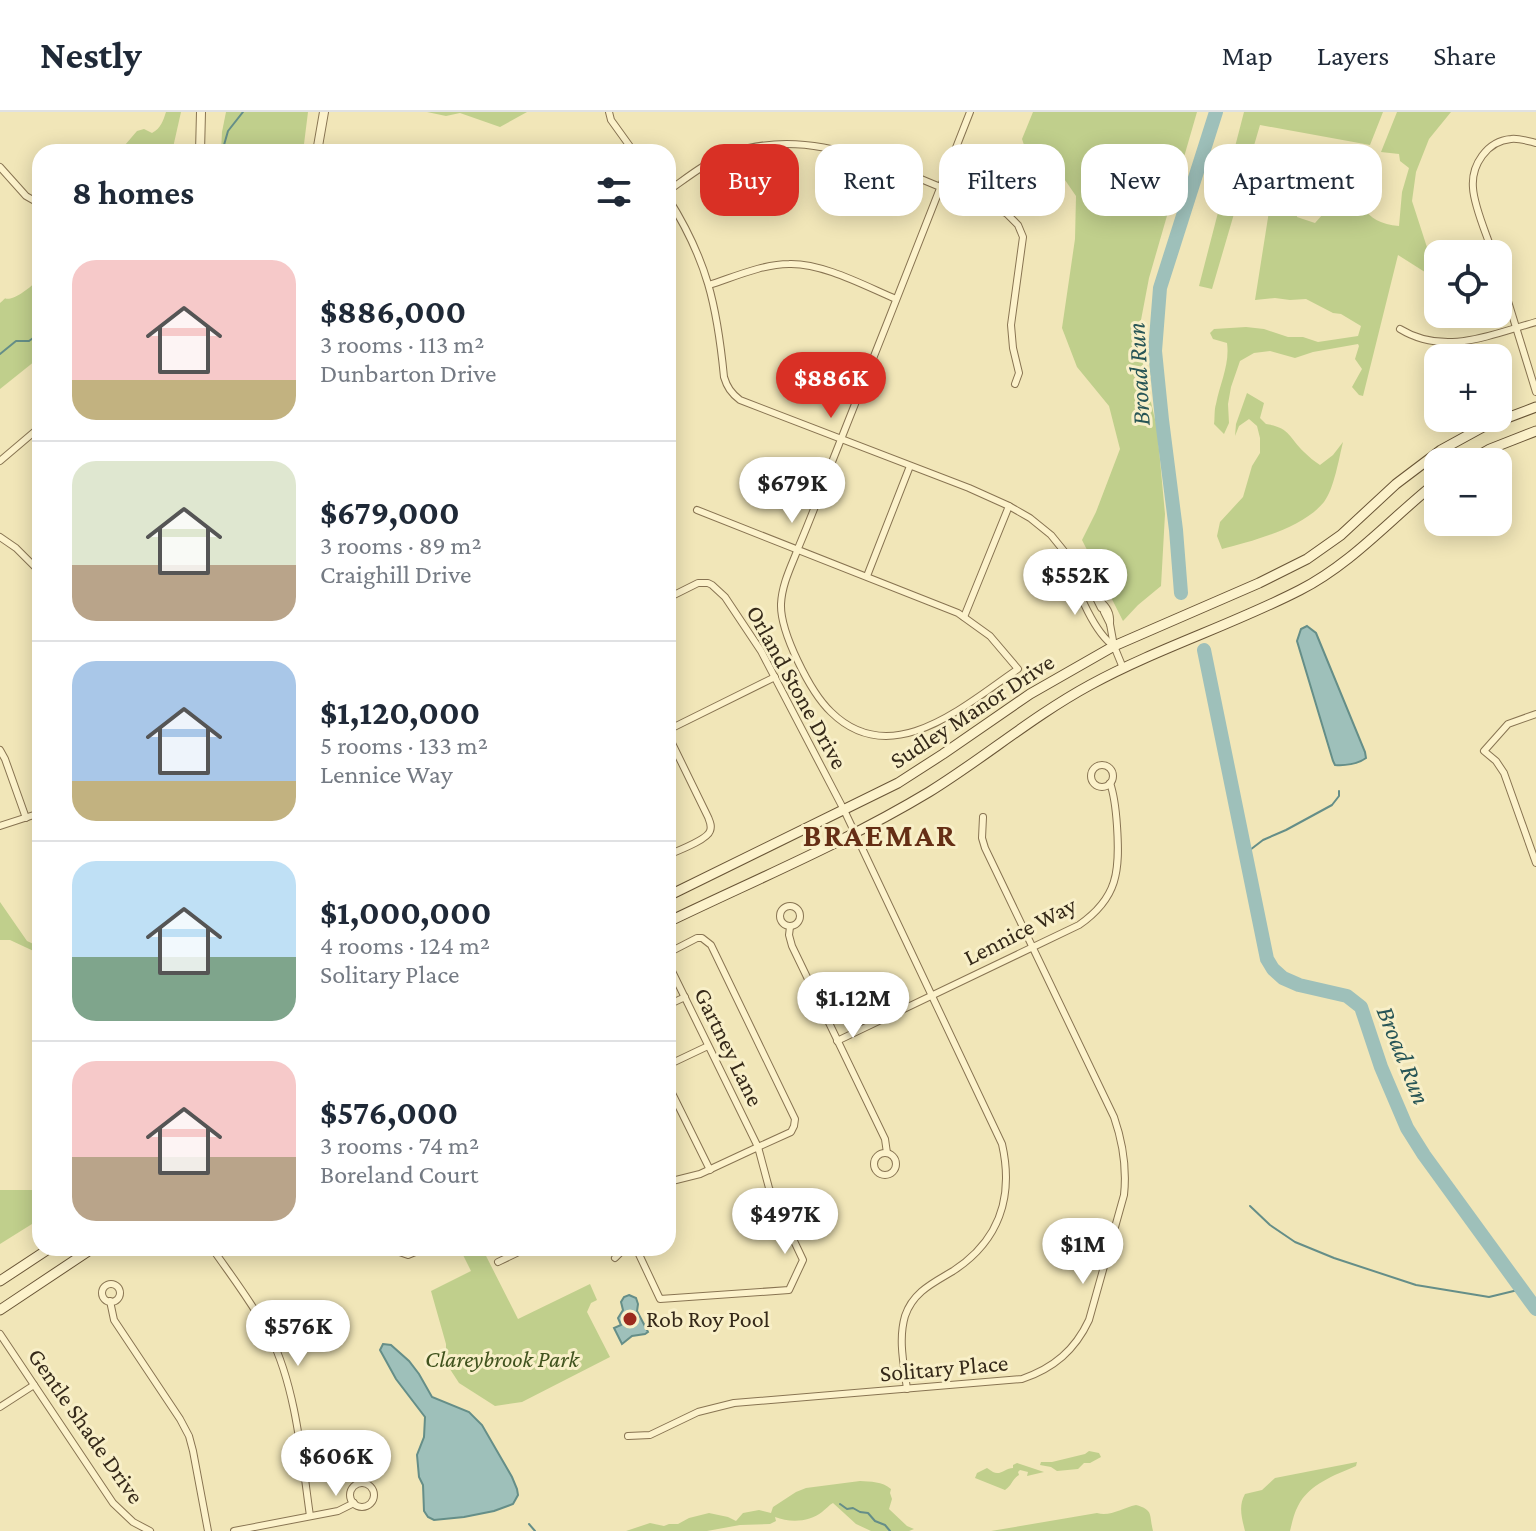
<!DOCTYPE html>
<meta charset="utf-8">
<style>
body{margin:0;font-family:"Crimson Pro",serif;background:#f2f2f3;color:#1f2937;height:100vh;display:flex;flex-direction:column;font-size:30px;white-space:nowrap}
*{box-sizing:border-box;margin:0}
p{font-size:26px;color:#747a83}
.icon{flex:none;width:44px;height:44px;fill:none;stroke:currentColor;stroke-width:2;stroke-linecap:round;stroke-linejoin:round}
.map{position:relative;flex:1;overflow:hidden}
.sheet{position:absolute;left:32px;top:32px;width:644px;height:1112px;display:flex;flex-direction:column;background:#fff;border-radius:24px;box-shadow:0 4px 20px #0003}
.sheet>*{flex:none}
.hud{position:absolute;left:700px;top:32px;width:716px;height:72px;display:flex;gap:16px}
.controls{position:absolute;left:1424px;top:128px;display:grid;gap:16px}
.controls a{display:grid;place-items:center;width:88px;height:88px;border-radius:16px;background:#fff;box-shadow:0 4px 20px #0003;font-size:40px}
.price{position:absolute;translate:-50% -68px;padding:0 18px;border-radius:28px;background:#fff;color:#222;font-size:26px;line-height:52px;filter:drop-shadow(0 2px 4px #0008)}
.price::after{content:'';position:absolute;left:50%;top:48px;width:24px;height:18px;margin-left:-12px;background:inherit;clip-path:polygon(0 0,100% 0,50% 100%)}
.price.active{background:#d93025;color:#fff}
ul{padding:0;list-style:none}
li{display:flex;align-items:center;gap:24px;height:200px;padding:0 40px}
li+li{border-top:2px solid #e0e1e3}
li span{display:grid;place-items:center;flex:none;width:224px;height:160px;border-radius:24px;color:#555}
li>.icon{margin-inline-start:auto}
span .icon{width:96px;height:96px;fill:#fffc;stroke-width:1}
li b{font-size:34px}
h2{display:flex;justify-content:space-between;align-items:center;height:96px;padding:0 40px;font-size:34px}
.chip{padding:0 28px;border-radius:24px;background:#fff;box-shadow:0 4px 20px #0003;font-size:28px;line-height:72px}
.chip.active{background:#d93025;color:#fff}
header{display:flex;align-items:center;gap:48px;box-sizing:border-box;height:112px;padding:0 40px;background:#fff;border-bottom:2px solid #e0e1e3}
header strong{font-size:38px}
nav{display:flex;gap:44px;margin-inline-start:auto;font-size:28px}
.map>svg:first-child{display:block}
</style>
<header>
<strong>Nestly</strong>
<nav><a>Map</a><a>Layers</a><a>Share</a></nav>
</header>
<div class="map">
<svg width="1536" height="1419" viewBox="0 0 1536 1419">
<rect width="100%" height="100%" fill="#f1e6b8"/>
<g fill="#c0cf8c">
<path d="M 166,0 L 181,0 L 172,40 L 119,40 L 137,19 L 144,17 L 152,21 C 161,16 163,9 166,0 Z"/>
<polygon points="226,0 308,0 303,40 221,40 222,20"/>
<polygon points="427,0 527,0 500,15 460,1 446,4"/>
<polygon points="1033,0 1197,0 1149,166 1141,208 1143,256 1157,316 1165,402 1161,474 1138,493 1123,509 1082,428 1096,400 1120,337 1109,294 1077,255 1062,216 1075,127 1076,84 1056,55 1026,39 1022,27"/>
<polygon points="1244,0 1383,0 1370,33 1260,13 1212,177 1199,174"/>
<path d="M 1397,0 L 1451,0 L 1429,27 L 1416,60 L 1412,89 L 1435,160 L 1428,162 L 1398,143 L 1363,284 L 1359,283 L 1352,275 L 1362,257 L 1355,247 L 1359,234 L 1358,232 L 1313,240 L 1295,246 L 1270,239 L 1254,241 L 1240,249 L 1231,275 L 1228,292 L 1229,311 L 1224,322 L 1214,312 C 1215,306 1214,298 1216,292 C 1220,271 1230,252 1227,231 L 1213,227 L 1210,221 L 1214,217 L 1246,215 L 1264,217 L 1288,225 L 1303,225 L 1318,230 L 1358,224 L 1361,214 L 1341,202 L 1333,201 L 1306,187 L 1290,188 L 1275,186 L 1255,188 L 1276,55 L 1294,57 L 1297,65 L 1294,74 L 1310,90 L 1297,96 L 1297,105 L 1315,111 L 1323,102 L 1328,104 L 1334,91 L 1338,64 L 1344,54 L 1352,55 C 1356,88 1363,111 1399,114 L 1402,80 L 1409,56 L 1400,49 L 1399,42 L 1381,40 Z"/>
<path d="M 40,165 L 40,245 L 0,277 L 0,191 C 10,182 0,189 12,186 C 20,184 36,171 40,165 Z"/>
<path d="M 1247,281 L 1264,291 L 1260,306 L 1266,312 C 1289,315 1289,325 1304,340 C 1309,345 1314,349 1320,353 L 1333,343 L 1343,330 C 1339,346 1334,377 1324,390 C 1303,416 1253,429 1222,437 L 1217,424 L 1220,410 L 1243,385 L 1252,354 L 1260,341 L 1260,326 L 1257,314 L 1249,307 L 1239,314 L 1235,324 L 1236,312 Z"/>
<polygon points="0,790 27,829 40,835 40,842 10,828 0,828"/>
<polygon points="0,1078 40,1078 40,1107 0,1132"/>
<polygon points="462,1136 482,1136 518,1207 590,1172 597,1188 591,1191 587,1200 610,1245 522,1290 495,1294 459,1271 446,1251 446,1232 431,1179 471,1159 460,1137"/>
<polygon points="1089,1339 1099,1341 1101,1345 1090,1351 1084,1351 1078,1357 1057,1359 1051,1355 1040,1353 1041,1350 1052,1350 1085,1342"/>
<path d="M 1357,1350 L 1356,1354 C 1335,1363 1309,1372 1298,1394 C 1294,1401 1292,1411 1290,1419 L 1245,1419 C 1242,1407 1238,1394 1245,1382 L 1262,1378 L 1275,1366 Z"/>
<path d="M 1017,1351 L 1044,1360 L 1027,1364 L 1028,1360 L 1020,1358 L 1018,1360 L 1019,1363 C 1012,1367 1012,1374 1005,1378 L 975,1366 L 977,1361 L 987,1356 C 989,1357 991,1359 993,1360 C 1000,1364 1006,1356 1013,1356 L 1013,1353 Z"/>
<path d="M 860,1369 C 871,1370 882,1369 891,1377 L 890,1381 L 892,1387 L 889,1397 L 907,1414 L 914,1417 L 909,1419 L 871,1419 L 856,1412 L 833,1391 C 829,1393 826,1397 822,1400 C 810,1410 790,1411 775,1405 L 776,1409 L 770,1412 L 740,1413 L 707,1419 L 626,1419 L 650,1411 L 664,1414 L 669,1412 L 678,1412 L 689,1406 L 709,1401 L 728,1405 L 736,1409 L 743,1401 L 759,1398 L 771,1401 L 773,1395 L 796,1380 L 806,1376 Z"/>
<path d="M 1136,1393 C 1154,1398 1149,1403 1153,1419 L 991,1419 L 1097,1401 C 1110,1405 1122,1396 1136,1393 Z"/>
</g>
<g fill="#9ec0ba" stroke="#658e88" stroke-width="2">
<path d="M 1307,514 L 1316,521 L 1365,640 L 1366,646 C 1358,652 1344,654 1335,653 L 1333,649 L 1297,529 L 1301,517 Z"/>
<polygon points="629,1183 636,1186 638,1192 637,1199 648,1220 645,1222 632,1224 622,1232 614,1216 621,1213 618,1206 623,1198 621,1190 624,1185"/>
<polygon points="383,1232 391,1233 409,1249 419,1262 432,1285 469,1300 482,1313 512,1365 517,1377 518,1383 513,1392 494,1399 464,1405 434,1408 428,1405 424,1399 423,1373 419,1365 417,1343 424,1325 425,1305 396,1267 380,1238"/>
</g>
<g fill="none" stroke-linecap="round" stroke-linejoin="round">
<g stroke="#658e88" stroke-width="2">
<polyline points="218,40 224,33 228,19 243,0"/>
<polyline points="0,242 16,229 29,229 40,221"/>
<polyline points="1246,741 1263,728 1286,718 1332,693 1339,684 1339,679"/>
<polyline points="1250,1094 1270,1113 1295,1130 1334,1146 1416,1173 1489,1185 1522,1177"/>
<polyline points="840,1392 847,1397 853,1396 860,1400 868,1401 875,1409 885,1413 890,1419"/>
<polyline points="529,1412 535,1419"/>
</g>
<g stroke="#9ec0ba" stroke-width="14">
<polyline points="1181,481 1176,418 1162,308 1155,239 1160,176 1216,0"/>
<polyline points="1204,538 1267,847 1273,857 1283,866 1299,873 1347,884 1361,895 1381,955 1407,1016 1424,1043 1536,1197"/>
</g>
<g stroke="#887452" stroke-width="8">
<g id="minor">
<polyline points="609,0 611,8 634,40"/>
<polyline points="0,55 26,84 40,92"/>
<path d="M 668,79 C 688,65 707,49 731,41 C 799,18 858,43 921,67 C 949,79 978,90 1006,101 L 1018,113 L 1023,125 L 1011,213 L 1013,236 L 1019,261 L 1015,272"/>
<path d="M 668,86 C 707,148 717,193 724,265 C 727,275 731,281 740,288 L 969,376 L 1009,394 L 1030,406 L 1051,423 L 1068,444 L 1075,458 L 1089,472 L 1101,496"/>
<path d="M 1493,142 C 1487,123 1474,95 1473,76 C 1471,53 1487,29 1511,27 C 1519,26 1528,29 1536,31"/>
<polyline points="1498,157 1536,280"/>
<path d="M 709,173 C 734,165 763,152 789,152 C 823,151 865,174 896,187"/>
<path d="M 1400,217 C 1444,244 1490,223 1536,210"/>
<polyline points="0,349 40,315"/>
<path d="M 697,398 L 958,501 L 990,524 L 1018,557 C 965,593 892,660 831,600 C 810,580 780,520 781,492 C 782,471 792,453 799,434 C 810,408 820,382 830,355 C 877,237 924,118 970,0"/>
<polyline points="0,425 16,436 40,460"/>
<path d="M 1075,458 C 1074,478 1097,523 1114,534"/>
<polyline points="867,464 910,354"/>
<path d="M 668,486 L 698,471 L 708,471 L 712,473 L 725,485 L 761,539 L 844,698 L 1002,1032 C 1014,1085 999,1129 953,1159 C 933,1171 913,1180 905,1204 C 898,1228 904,1253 907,1277"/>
<path d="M 1099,488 C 1107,495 1111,501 1110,512"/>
<polyline points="1104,500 1110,512 1114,534 1123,556"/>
<polyline points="964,505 1009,394"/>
<polyline points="1536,602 1508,612 1484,639 1496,649 1504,661 1536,751"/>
<polyline points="668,618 775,565"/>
<path d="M 668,623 L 708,705 C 710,710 712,714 710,719 C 707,728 677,739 668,743"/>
<polyline points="0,638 5,647 26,706"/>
<circle cx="1102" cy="664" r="11"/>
<polyline points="0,714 40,701"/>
<circle cx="790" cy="804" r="10"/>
<polyline points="790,815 789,823 792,834 885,1027 887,1041"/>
<polyline points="668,841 697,826 702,826 711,833 795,1007 794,1014 791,1020 758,1035 668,851"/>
<polyline points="668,893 685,885"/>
<path d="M 837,929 L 1079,813 C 1118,786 1120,759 1117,714 C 1116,699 1115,685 1110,671"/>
<polyline points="668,953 708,934"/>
<polyline points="668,973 710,1058"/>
<circle cx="885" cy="1052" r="11"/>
<path d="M 212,1136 C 232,1165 254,1193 270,1224 C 296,1275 302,1348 310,1404"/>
<polyline points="388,1136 408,1143 425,1136"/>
<polyline points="636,1136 660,1187 789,1178 803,1148 769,1076 758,1035 700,1062 668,1070"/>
<polyline points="615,1146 620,1141 619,1136"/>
<polyline points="498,1150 527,1136"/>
<circle cx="111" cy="1181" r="9"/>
<polyline points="110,1189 114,1208 180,1307 189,1324 193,1339 208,1419"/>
<polyline points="0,1222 113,1391 133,1410 150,1419"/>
<polyline points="0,1295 34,1273"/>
<path d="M 628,1324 L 650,1323 L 698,1300 L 734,1291 L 1022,1267 C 1054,1256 1075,1238 1089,1208 L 1124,1083 C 1127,1055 1123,1031 1114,1005 L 985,736 L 982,726 L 983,705"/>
<circle cx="362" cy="1383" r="12"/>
<polyline points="234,1419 338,1399 354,1391"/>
</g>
</g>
<g stroke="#887452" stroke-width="10">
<g id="tertiary">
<polyline points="200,40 201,0"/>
<polyline points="317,40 324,0"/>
</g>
</g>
<g stroke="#695536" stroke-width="11">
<g id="secondary">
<polyline points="1467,350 1490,337 1536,319"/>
<polyline points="668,784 898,671 943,642 1030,582 1114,534 1259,471 1307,447 1341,423 1396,372 1441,338 1483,315 1536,295"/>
<path d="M 668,810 C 755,768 846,730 929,680 C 984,646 1033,604 1090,573 C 1158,536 1232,513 1300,478 C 1353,451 1392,405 1438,369"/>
<polyline points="0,1169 50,1136"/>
<polyline points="0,1198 93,1136"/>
</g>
</g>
<use href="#minor" stroke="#fcf2cb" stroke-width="6"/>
<use href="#tertiary" stroke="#fcf2cb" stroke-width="8"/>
<use href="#secondary" stroke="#fcf2cb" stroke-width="9"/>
</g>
<circle fill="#9b2a1e" stroke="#f8efc8" stroke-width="3" cx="630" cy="1207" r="8"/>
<g text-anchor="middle" stroke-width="6" stroke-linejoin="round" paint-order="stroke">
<g font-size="24" fill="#352919" stroke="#f8efc8">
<text transform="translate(797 575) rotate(61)" y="8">Orland Stone Drive</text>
<text transform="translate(972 599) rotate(-33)" y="8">Sudley Manor Drive</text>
<text transform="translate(1020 819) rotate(-27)" y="8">Lennice Way</text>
<text transform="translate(729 935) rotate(64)" y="8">Gartney Lane</text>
<text transform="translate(944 1256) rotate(-5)" y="8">Solitary Place</text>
<text transform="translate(86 1314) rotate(55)" y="8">Gentle Shade Drive</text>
</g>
<g font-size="24" fill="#352919" stroke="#f8efc8" text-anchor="start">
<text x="646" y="1215">Rob Roy Pool</text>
</g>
<g font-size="24" font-style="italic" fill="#40531e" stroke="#f8efc8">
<text x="502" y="1255">Clareybrook Park</text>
</g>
<g font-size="26" font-style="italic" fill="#275556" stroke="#f8efc8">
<text transform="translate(1138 262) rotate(-93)" y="9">Broad Run</text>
<text transform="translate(1404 943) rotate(68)" y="9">Broad Run</text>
</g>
<g font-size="32" font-weight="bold" letter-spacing="2" fill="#652e15" stroke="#f8efc8">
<text x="880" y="734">BRAEMAR</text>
</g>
</g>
</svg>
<div class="controls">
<a><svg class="icon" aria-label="locate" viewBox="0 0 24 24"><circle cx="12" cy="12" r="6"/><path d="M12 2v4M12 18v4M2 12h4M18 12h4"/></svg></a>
<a>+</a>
<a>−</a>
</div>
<b class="price active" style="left:831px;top:308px">$886K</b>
<b class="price" style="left:792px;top:413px">$679K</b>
<b class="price" style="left:1075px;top:505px">$552K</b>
<b class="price" style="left:853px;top:928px">$1.12M</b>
<b class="price" style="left:785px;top:1144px">$497K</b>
<b class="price" style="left:1083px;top:1174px">$1M</b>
<b class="price" style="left:298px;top:1256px">$576K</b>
<b class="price" style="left:336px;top:1386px">$606K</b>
<div class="hud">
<a class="chip active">Buy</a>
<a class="chip">Rent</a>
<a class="chip">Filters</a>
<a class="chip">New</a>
<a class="chip">Apartment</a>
</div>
<section class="sheet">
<h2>8 homes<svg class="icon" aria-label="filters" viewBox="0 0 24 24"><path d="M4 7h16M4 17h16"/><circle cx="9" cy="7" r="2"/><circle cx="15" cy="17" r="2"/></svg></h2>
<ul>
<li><span style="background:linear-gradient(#f6c9c9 75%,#c2b280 0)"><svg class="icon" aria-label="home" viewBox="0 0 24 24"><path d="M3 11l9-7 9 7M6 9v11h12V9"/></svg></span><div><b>$886,000</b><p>3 rooms · 113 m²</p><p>Dunbarton Drive</p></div></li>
<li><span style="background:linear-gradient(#dfe7d0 65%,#b9a48a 0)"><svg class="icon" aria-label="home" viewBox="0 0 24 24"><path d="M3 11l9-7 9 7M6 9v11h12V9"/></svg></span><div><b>$679,000</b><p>3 rooms · 89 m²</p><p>Craighill Drive</p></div></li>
<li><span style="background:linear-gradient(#a9c7e8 75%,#c2b280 0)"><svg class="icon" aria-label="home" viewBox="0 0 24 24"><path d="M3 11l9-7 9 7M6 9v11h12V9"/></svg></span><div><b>$1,120,000</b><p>5 rooms · 133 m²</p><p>Lennice Way</p></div></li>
<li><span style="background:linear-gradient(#bfe0f5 60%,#7fa58c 0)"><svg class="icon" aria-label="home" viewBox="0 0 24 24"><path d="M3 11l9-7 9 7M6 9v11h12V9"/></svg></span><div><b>$1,000,000</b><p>4 rooms · 124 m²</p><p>Solitary Place</p></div></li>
<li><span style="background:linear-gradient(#f6c9c9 60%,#b9a48a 0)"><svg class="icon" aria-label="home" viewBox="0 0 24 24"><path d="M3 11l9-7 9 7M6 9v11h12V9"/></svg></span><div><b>$576,000</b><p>3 rooms · 74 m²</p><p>Boreland Court</p></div></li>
</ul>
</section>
</div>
